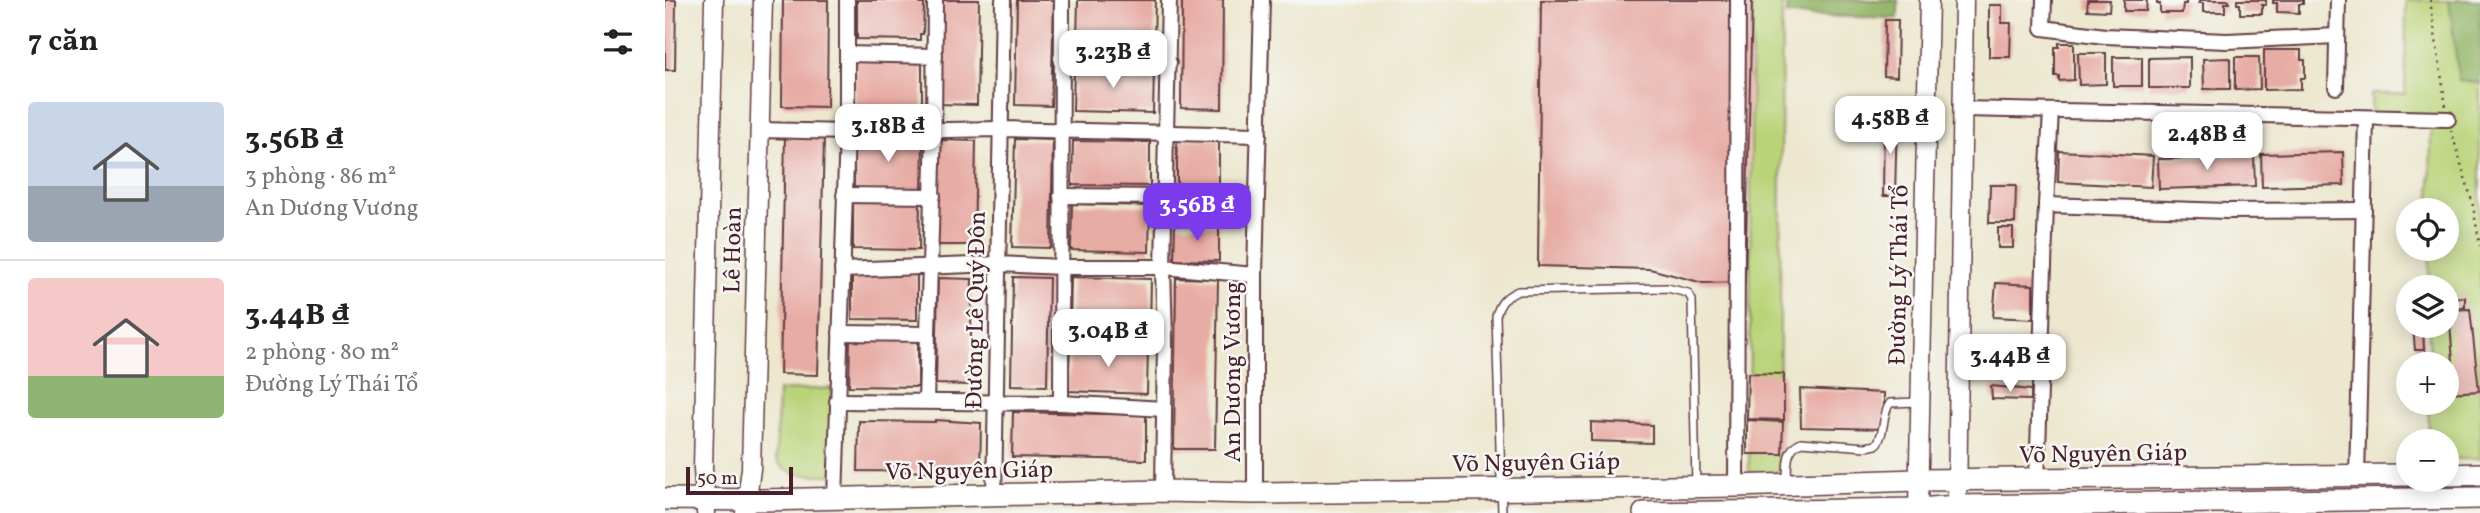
<!DOCTYPE html>
<html lang="vi">
<meta charset="utf-8">
<style>
body{margin:0;font-family:Vollkorn,serif;background:#f2f2f2;color:#222;height:100vh;display:flex;flex-direction:column;font-size:26px;white-space:nowrap}
*{box-sizing:border-box;margin:0}
p{font-size:23px;color:#767676}
.icon{flex:none;width:38px;height:38px;fill:none;stroke:currentColor;stroke-width:2;stroke-linecap:round;stroke-linejoin:round}
.map{position:relative;flex:1;overflow:hidden}
.sheet{display:flex;flex-direction:column;background:#fff;width:665px}
.sheet>*{flex:none}
.tools{position:absolute;left:1731px;top:198px;display:grid;gap:14px}
.tools a{display:grid;place-items:center;width:63px;height:63px;border-radius:50%;background:#fff;box-shadow:0 4px 18px #0003;font-size:35px}
.scale{position:absolute;left:21px;bottom:18px;width:107px;box-sizing:border-box;padding-left:7px;border:4px solid #4a1f2b;border-top:0;font-size:19px;line-height:24px;white-space:nowrap;color:#4a1f2b;-webkit-text-stroke:5px #f6f6f2;paint-order:stroke}
.price{position:absolute;translate:-50% -60px;padding:0 16px;border-radius:14px;background:#fff;color:#222;font-size:23px;line-height:46px;filter:drop-shadow(0 2px 4px #0008)}
.price::after{content:'';position:absolute;left:50%;top:42px;width:21px;height:16px;margin-left:-10px;background:inherit;clip-path:polygon(0 0,100% 0,50% 100%)}
.price.selected{background:#7c3aed;color:#fff}
ul{padding:0;list-style:none}
li{display:flex;align-items:center;gap:21px;height:175px;padding:0 28px}
li+li{border-top:2px solid #e0e0e0}
li span{display:grid;place-items:center;flex:none;width:196px;height:140px;border-radius:7px;color:#555}
li>.icon{margin-inline-start:auto}
span .icon{width:84px;height:84px;fill:#fffc;stroke-width:1}
li b{font-size:30px}
h2{display:flex;justify-content:space-between;align-items:center;height:84px;padding:0 28px;font-size:30px}
main{display:flex;flex:1;min-height:0}
.map>svg:first-child{display:block}
</style>
<main>
<section class="sheet">
<h2>7 căn<svg class="icon" aria-label="filters" viewBox="0 0 24 24"><path d="M4 7h16M4 17h16"/><circle cx="9" cy="7" r="2"/><circle cx="15" cy="17" r="2"/></svg></h2>
<ul>
<li><span style="background:linear-gradient(#c9d6e8 60%,#9aa5b1 0)"><svg class="icon" aria-label="home" viewBox="0 0 24 24"><path d="M3 11l9-7 9 7M6 9v11h12V9"/></svg></span><div><b>3.56B ₫</b><p>3 phòng · 86 m²</p><p>An Dương Vương</p></div></li>
<li><span style="background:linear-gradient(#f6c9c9 70%,#8fb573 0)"><svg class="icon" aria-label="home" viewBox="0 0 24 24"><path d="M3 11l9-7 9 7M6 9v11h12V9"/></svg></span><div><b>3.44B ₫</b><p>2 phòng · 80 m²</p><p>Đường Lý Thái Tổ</p></div></li>
</ul>
</section>
<div class="map">
<svg width="1815" height="513" viewBox="0 0 1815 513">
<rect width="100%" height="100%" fill="#f6f6f2"/>
<filter id="ink" filterUnits="userSpaceOnUse"><feTurbulence type="fractalNoise" baseFrequency=".0143" numOctaves="2"/><feDisplacementMap in="SourceGraphic" scale="14" xChannelSelector="R" yChannelSelector="G"/><feConvolveMatrix kernelMatrix="1 2 1 2 8 2 1 2 1" color-interpolation-filters="sRGB"/></filter>
<filter id="wash" filterUnits="userSpaceOnUse"><feTurbulence type="fractalNoise" baseFrequency=".00686" numOctaves="4" result="noise"/><feDisplacementMap in="SourceGraphic" scale="28" xChannelSelector="R" yChannelSelector="G"/><feGaussianBlur stdDeviation="1.57" result="paint"/><feColorMatrix in="noise" values="0 0 0 0 0 0 0 0 0 0 0 0 0 0 0 0 0 1.4 0 .05"/><feComposite in="paint" operator="in"/></filter>
<g filter="url(#wash)">
<rect width="100%" height="100%" fill="#ece7ce"/>
<g fill="#bad378" stroke="#827952" stroke-width="2">
<polygon points="1087,0 1117,0 1114,472 1084,472"/>
<polygon points="1741,0 1815,0 1815,459 1782,459 1782,441 1763,441 1764,403 1782,402 1782,364 1764,364 1764,326 1782,326 1782,287 1764,287 1765,249 1782,248 1782,210 1765,210 1766,127 1707,124 1706,94 1740,94"/>
<path d="M 167,388 L 168,475 C 147,474 120,480 111,458 L 113,391 Z"/>
</g>
<g fill="#93b568" stroke="#6e6a4a" stroke-width="2">
<polygon points="1122,0 1233,0 1233,18 1122,15"/>
<polygon points="1784,0 1815,0 1815,83 1794,81"/>
</g>
<g id="blocks">
<g fill="#e7aca4">
<polygon points="0,0 11,0 10,70 0,70"/>
<polygon points="118,0 163,0 162,107 117,106"/>
<polygon points="192,0 256,0 255,4 259,4 258,34 255,34 255,40 192,39"/>
<polygon points="275,0 314,0 312,105 273,104"/>
<polygon points="352,0 389,0 386,106 350,105"/>
<polygon points="413,0 490,0 489,43 412,41"/>
<polygon points="517,0 558,0 557,109 516,108"/>
<polygon points="876,0 1087,0 1080,282 1038,283 985,269 873,266"/>
<polygon points="1423,0 1445,0 1444,11 1422,10"/>
<polygon points="1459,0 1482,0 1481,11 1459,11"/>
<polygon points="1492,0 1521,0 1521,4 1518,4 1517,13 1495,13 1495,4 1492,4"/>
<polygon points="1534,0 1564,0 1564,3 1560,3 1560,12 1538,12 1538,3 1534,3"/>
<polygon points="1572,0 1601,0 1601,5 1597,5 1597,14 1575,14 1575,4 1572,4"/>
<polygon points="1608,0 1638,0 1638,4 1634,4 1634,13 1612,12 1612,3 1608,3"/>
<polygon points="1324,5 1337,5 1337,23 1346,23 1345,57 1324,57"/>
<polygon points="1220,20 1233,20 1232,77 1219,76"/>
<polygon points="1394,43 1409,43 1409,80 1394,81 1394,76 1390,76 1390,47 1394,47"/>
<polygon points="1599,50 1636,50 1636,60 1640,60 1640,78 1636,78 1636,89 1599,90"/>
<polygon points="1413,53 1441,53 1441,84 1414,85"/>
<rect x="1448" y="57" width="29" height="29"/>
<polygon points="1525,57 1525,88 1484,88 1484,58"/>
<polygon points="1570,57 1594,57 1595,89 1570,90"/>
<polygon points="1565,58 1565,89 1539,89 1538,59"/>
<polygon points="190,60 257,61 257,107 190,106"/>
<polygon points="409,66 489,68 488,113 408,111"/>
<polygon points="1219,117 1232,117 1230,196 1218,196"/>
<polygon points="120,137 159,138 153,375 115,374"/>
<polygon points="189,138 258,139 257,191 189,190"/>
<polygon points="350,139 388,140 386,248 347,247"/>
<rect x="512" y="139" width="42" height="78"/>
<polygon points="275,140 311,141 309,245 272,245"/>
<polygon points="408,141 485,142 485,186 407,185"/>
<polygon points="1394,151 1488,156 1486,187 1393,182"/>
<polygon points="1678,152 1679,185 1597,187 1596,154"/>
<polygon points="1589,156 1590,186 1494,189 1493,159"/>
<polygon points="1325,185 1351,185 1350,223 1324,223"/>
<polygon points="188,198 255,199 254,250 188,249"/>
<polygon points="407,204 485,206 484,252 406,250"/>
<polygon points="510,225 554,226 554,261 509,260"/>
<rect x="1333" y="228" width="15" height="20"/>
<polygon points="187,273 252,274 252,320 187,319"/>
<polygon points="348,277 384,278 382,386 346,385"/>
<polygon points="406,277 486,279 485,327 405,325"/>
<polygon points="273,278 307,279 305,385 271,384"/>
<polygon points="511,278 553,279 550,449 509,449"/>
<polygon points="1331,283 1368,285 1368,319 1328,317"/>
<polygon points="1800,297 1800,307 1782,308 1782,298"/>
<polygon points="1805,309 1814,391 1784,393 1782,363 1788,362 1784,310"/>
<polygon points="1748,326 1758,326 1759,350 1750,350"/>
<polygon points="185,340 253,341 253,387 184,386"/>
<polygon points="405,343 483,346 482,394 403,391"/>
<polygon points="1083,373 1119,374 1119,420 1082,419"/>
<polygon points="1326,386 1366,390 1366,400 1327,399"/>
<polygon points="1135,389 1219,393 1219,429 1136,427"/>
<polygon points="348,412 481,415 481,460 347,457"/>
<polygon points="270,420 316,423 315,472 193,471 194,421 270,422"/>
<polygon points="1082,420 1118,422 1117,454 1082,454"/>
<polygon points="926,422 987,425 987,443 926,441"/>
</g>
</g>
</g>
<g filter="url(#ink)">
<use href="#blocks" fill-opacity="0" stroke="#623d43" stroke-width="2"/>
<g fill="none" stroke-linecap="round" stroke-linejoin="round">
<g stroke="#623d43" stroke-width="10">
<g id="service">
<path d="M 1122,483 C 1123,467 1119,450 1136,442 L 1201,447 L 1211,445 C 1221,432 1216,416 1225,403 L 1254,402"/>
<path d="M 837,513 L 831,316 C 835,302 840,297 853,291 L 1002,288 L 1023,293 L 1027,300 L 1031,486"/>
</g>
</g>
<g stroke="#623d43" stroke-width="18">
<g id="minor">
<polyline points="1379,0 1378,28 1440,36 1562,41 1672,36"/>
<polyline points="182,54 270,56"/>
<polyline points="396,58 504,63"/>
<polyline points="1671,87 1673,0"/>
<polyline points="1298,109 1783,119"/>
<polyline points="95,130 182,132 335,129 594,135"/>
<polyline points="179,195 268,196"/>
<polyline points="396,196 502,197"/>
<polyline points="1381,205 1386,111"/>
<polyline points="177,270 333,264 396,267 498,267 590,275"/>
<polyline points="175,333 263,334"/>
<polyline points="396,340 500,341"/>
<polyline points="172,401 396,403 499,409"/>
<polyline points="261,401 269,129 270,0"/>
<polyline points="396,403 397,0"/>
<polyline points="1692,476 1701,118"/>
<polyline points="1372,480 1381,205 1562,211 1699,210"/>
<polyline points="1071,486 1073,0"/>
<polyline points="498,491 500,341 498,267 504,0"/>
<polyline points="590,493 590,275 597,0"/>
<polyline points="329,496 338,0"/>
<polyline points="170,499 182,132 182,0"/>
</g>
</g>
<g stroke="#623d43" stroke-width="21">
<g id="tertiary">
<polyline points="1292,506 1299,0"/>
<polyline points="1253,509 1264,0"/>
<polyline points="41,513 38,468 49,0"/>
<polyline points="80,513 86,469 98,0"/>
</g>
</g>
<g stroke="#623d43" stroke-width="24">
<g id="secondary">
<polyline points="1782,475 1815,474"/>
<polyline points="0,499 98,500 498,491 590,493 1071,486 1253,480 1743,475"/>
<polyline points="979,513 1253,509 1292,506 1815,498"/>
</g>
</g>
<g stroke="#623d43" stroke-width="2.5" stroke-dasharray="2 5" stroke-linecap="butt">
<polyline points="1765,0 1781,107"/>
<polyline points="1786,130 1807,201 1815,246"/>
</g>
<use href="#service" stroke="#fff" stroke-width="7"/>
<use href="#minor" stroke="#fff" stroke-width="14"/>
<use href="#tertiary" stroke="#fff" stroke-width="18"/>
<use href="#secondary" stroke="#fff" stroke-width="21"/>
</g>
</g>
<g text-anchor="middle" stroke-width="5" stroke-linejoin="round" paint-order="stroke">
<g font-size="24" fill="#4a1f2b" stroke="#f6f6f2">
<text transform="translate(67 250) rotate(-89)" y="8">Lê Hoàn</text>
<text transform="translate(1233 275) rotate(-89)" y="8">Đường Lý Thái Tổ</text>
<text transform="translate(310 310) rotate(-89)" y="8">Đường Lê Quý Đôn</text>
<text transform="translate(567 372) rotate(-90)" y="8">An Dương Vương</text>
<text transform="translate(1438 453) rotate(-1)" y="8">Võ Nguyên Giáp</text>
<text transform="translate(871 462) rotate(-1)" y="8">Võ Nguyên Giáp</text>
<text transform="translate(304 470) rotate(-1)" y="8">Võ Nguyên Giáp</text>
</g>
</g>
</svg>
<div class="tools">
<a><svg class="icon" aria-label="locate" viewBox="0 0 24 24"><circle cx="12" cy="12" r="6"/><path d="M12 2v4M12 18v4M2 12h4M18 12h4"/></svg></a>
<a><svg class="icon" aria-label="layers" viewBox="0 0 24 24"><path d="M12 4l9 5-9 5-9-5zM3 14l9 5 9-5"/></svg></a>
<a>+</a>
<a>−</a>
</div>
<div class="scale">50 m</div>
<b class="price" style="left:448px;top:90px">3.23B ₫</b>
<b class="price" style="left:1225px;top:156px">4.58B ₫</b>
<b class="price" style="left:223px;top:164px">3.18B ₫</b>
<b class="price" style="left:1542px;top:172px">2.48B ₫</b>
<b class="price selected" style="left:532px;top:243px">3.56B ₫</b>
<b class="price" style="left:443px;top:369px">3.04B ₫</b>
<b class="price" style="left:1345px;top:394px">3.44B ₫</b>
</div>
</main>
